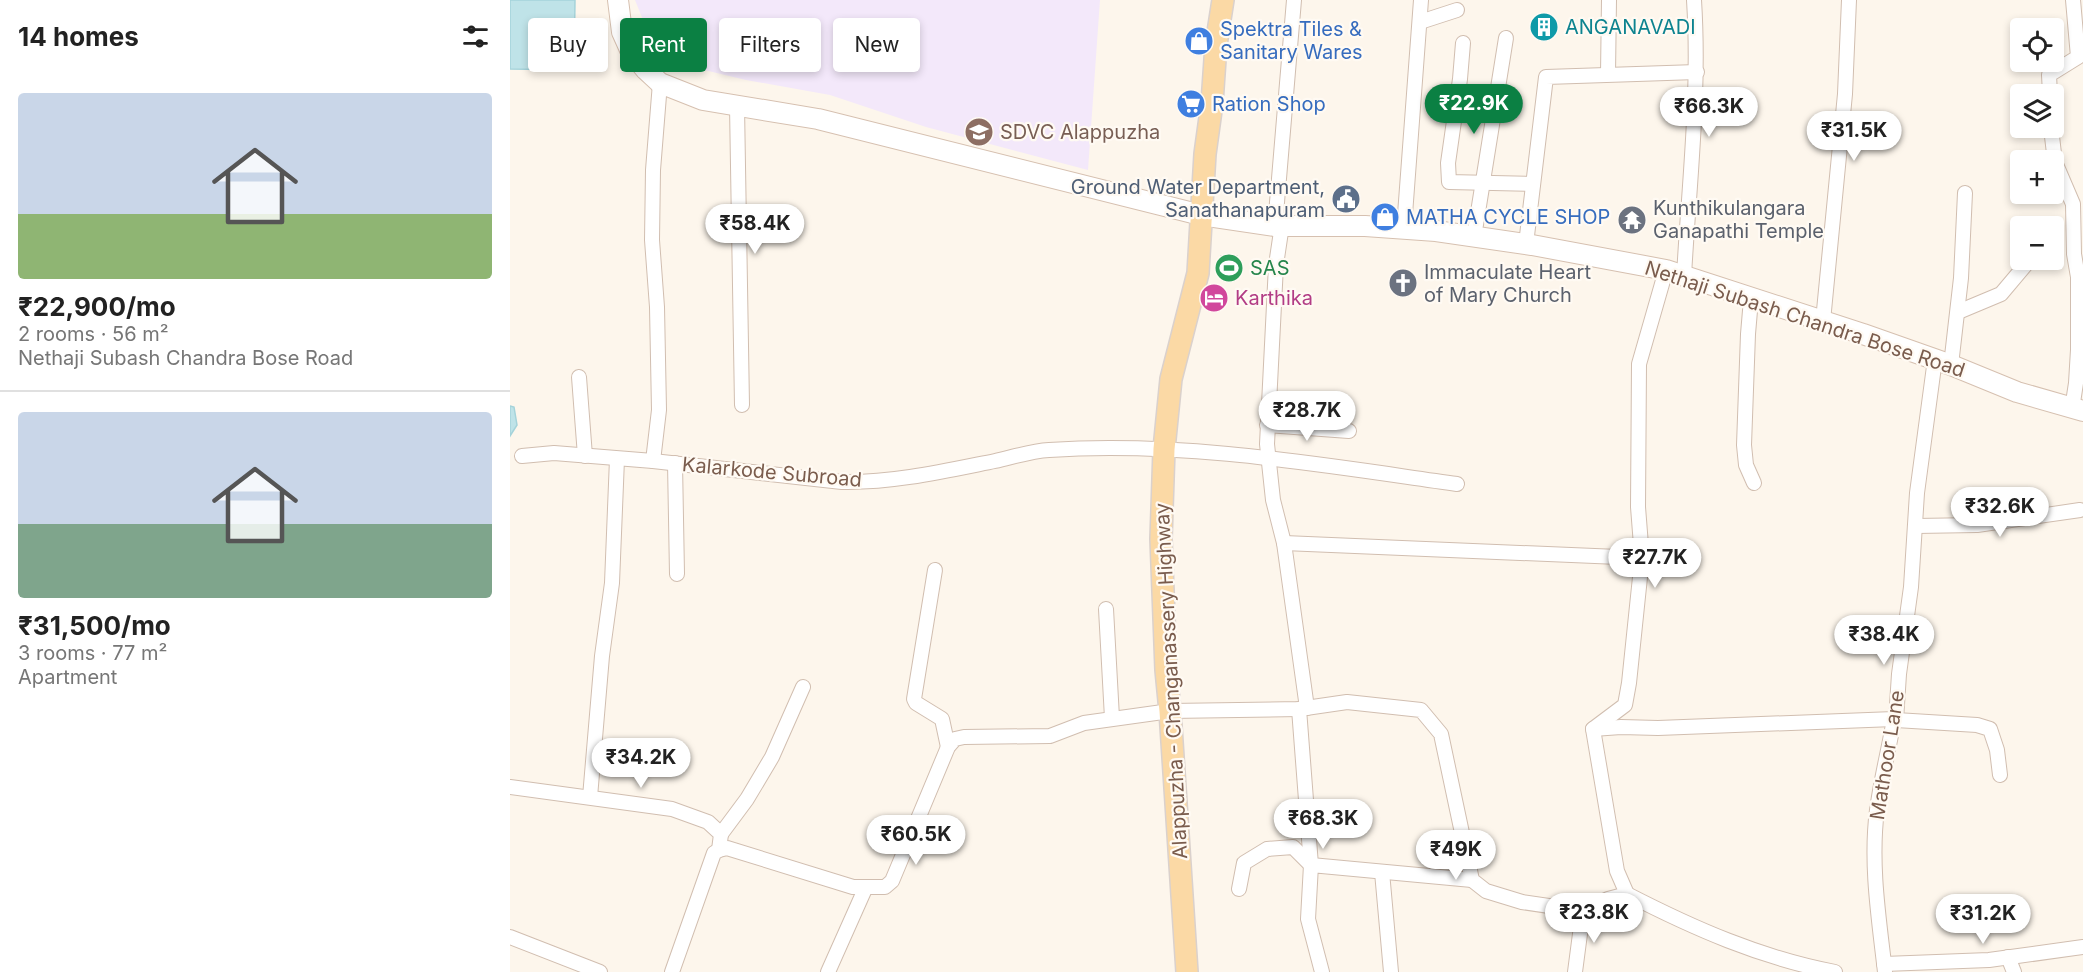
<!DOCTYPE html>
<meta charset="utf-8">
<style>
body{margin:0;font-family:Inter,sans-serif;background:#f2f2f2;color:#222;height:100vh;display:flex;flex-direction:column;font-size:22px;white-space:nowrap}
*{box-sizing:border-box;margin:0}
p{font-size:20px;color:#767676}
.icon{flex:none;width:33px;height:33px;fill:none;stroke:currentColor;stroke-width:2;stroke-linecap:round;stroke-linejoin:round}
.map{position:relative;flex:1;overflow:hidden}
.sheet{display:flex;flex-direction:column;background:#fff;width:510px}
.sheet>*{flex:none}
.hud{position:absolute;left:18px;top:18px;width:570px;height:54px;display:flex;gap:12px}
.buttons{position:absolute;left:1500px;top:18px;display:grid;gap:12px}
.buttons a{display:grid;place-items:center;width:54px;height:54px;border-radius:6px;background:#fff;box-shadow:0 3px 9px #0003;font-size:30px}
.price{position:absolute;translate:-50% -51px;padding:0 14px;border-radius:21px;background:#fff;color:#222;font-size:20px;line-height:39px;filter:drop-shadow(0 2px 3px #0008)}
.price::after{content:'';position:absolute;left:50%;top:36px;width:18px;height:14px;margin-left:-9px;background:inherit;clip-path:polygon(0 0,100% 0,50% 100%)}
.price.current{background:#0b8043;color:#fff}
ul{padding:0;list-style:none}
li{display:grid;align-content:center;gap:12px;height:318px;padding:0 18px}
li+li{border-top:2px solid #e0e0e0}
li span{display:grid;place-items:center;height:186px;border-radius:6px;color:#555}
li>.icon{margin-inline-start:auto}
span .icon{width:108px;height:108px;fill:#fffc;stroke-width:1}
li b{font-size:26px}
h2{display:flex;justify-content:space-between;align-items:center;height:72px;padding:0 18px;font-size:26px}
.chip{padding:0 21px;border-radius:6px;background:#fff;box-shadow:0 3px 9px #0003;font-size:21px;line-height:54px}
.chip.current{background:#0b8043;color:#fff}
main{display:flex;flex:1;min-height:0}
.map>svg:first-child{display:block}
</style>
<main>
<section class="sheet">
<h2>14 homes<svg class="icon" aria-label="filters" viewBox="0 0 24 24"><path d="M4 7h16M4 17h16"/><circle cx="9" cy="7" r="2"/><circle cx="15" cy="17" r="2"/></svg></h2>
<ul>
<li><span style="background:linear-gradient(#c9d6e8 65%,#8fb573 0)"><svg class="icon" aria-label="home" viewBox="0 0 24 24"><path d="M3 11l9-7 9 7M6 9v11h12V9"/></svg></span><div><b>₹22,900/mo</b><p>2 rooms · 56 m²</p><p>Nethaji Subash Chandra Bose Road</p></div></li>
<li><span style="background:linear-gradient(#c9d6e8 60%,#7fa58c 0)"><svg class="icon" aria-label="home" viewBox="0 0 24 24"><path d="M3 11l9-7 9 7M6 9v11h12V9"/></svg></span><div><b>₹31,500/mo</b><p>3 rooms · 77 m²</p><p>Apartment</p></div></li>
</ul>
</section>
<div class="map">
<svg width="1573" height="972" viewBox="0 0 1573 972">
<rect width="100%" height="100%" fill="#fdf6ec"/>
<polygon fill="#f3e8fa" points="125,0 590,0 578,170 416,127 320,95 236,80 169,64 141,40"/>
<g fill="#bfe3e8" stroke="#a5d3da" stroke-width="1.5">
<polygon points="0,0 65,0 64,70 0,69"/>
<polygon points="0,406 4,407 7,425 0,436"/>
</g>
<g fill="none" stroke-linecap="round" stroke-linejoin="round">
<g stroke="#d1beb0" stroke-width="16">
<g id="street">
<polyline points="910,22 947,10"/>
<polyline points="953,43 950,79 938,163 939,182 1023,184"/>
<polyline points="1098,74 1099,0"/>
<polyline points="1540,94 1539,75 1568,57 1563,0"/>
<polyline points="227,106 232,405"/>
<polyline points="1541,128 1545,162 1563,204 1564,254 1568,277 1568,350 1566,383 1562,409"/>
<polyline points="772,225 766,265 757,444 763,500 774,543 797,708"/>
<polyline points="765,226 784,0"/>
<polyline points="894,228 911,0"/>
<polyline points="964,237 996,38"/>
<polyline points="1016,244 1036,77 1187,72"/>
<path d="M 1174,276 C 1179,184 1190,92 1184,0"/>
<polyline points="1241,299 1238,334 1234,445 1236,465 1244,483"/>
<polyline points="1448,312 1491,294 1518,262"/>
<polyline points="1313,321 1335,94 1339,0"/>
<polyline points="1441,365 1451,278 1455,193"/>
<polyline points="69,377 75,456"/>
<polyline points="757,425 839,431"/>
<path d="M 12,456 L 44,453 L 143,461 L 332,482 C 383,483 435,471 485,461 C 503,457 521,451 539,450 C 676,441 812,465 947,484"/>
<polyline points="143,461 149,410 147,307 142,240 143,170 150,83"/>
<polyline points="165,463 167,574"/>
<polyline points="1406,526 1467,525 1570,510"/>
<polyline points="774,543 1132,558"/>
<polyline points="425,570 404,699 406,703 432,719 438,747"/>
<polyline points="596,609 602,718"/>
<polyline points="789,709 801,865"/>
<polyline points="1386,720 1467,725 1480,729 1487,750 1490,775"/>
<polyline points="1083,729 1111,727 1148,728 1384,719"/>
<polyline points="0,787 162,809 198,822 211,834 209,850"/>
<polyline points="80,797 92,656 102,583 107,459"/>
<polyline points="211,834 237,799 262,757 293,687"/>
<polyline points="872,872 881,972"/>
<polyline points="729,889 734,863 757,849 783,847 801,865"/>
<polyline points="1117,894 1107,871 1083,729 1115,705 1119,683 1132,558 1128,507 1129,364 1156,270"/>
<polyline points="0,937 90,972"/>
<polyline points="1498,957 1504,972"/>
<polyline points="1374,964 1479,960 1573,947"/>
<path d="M 162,972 L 204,853 L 209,850 L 217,848 L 343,887 L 375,887 L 382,881 L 438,747 L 445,739 L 454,737 L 540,736 L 574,723 L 660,711 L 789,709 L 837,702 L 911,710 L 931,734 L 962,880 L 976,891 L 1012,902 L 1073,911 L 1098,899 L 1117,894 C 1183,928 1251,958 1325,972"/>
<polyline points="318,972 355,889"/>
<polyline points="812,972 798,919 801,865 962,880"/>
<polyline points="1065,972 1073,911"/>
<path d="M 1375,972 C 1369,919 1360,864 1367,810 C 1371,779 1379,749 1384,719 L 1386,720 L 1389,674 L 1401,587 L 1407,493 L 1425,359"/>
</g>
</g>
<g stroke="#d6c0b0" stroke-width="22">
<polyline id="secondary" points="108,0 112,32 121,52 136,70 150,83 193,100 308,119 691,215 765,226 855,226 926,231 1022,245 1156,270 1353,334 1441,365 1507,392 1573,411"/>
</g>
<g stroke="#dad1cd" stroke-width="24">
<polyline id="primary" points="677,972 660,711 656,670 651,539 654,449 661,379 688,273 695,154 702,103 706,45 713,0"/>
</g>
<use href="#street" stroke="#fff" stroke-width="14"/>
<use href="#secondary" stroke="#fff" stroke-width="20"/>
<use href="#primary" stroke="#fbd9a5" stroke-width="21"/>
</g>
<defs>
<g id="building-disc" transform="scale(1.5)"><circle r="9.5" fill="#0f9aa8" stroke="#fffaf3"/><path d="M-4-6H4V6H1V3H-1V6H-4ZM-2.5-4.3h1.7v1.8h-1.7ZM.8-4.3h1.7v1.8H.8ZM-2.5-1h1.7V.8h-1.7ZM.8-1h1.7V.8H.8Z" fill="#fff"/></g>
<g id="shop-disc" transform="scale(1.5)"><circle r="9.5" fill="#3f7fe0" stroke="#fffaf3"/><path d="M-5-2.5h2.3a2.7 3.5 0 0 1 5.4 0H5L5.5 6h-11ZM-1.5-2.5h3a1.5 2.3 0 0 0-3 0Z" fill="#fff"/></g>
<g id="supermarket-disc" transform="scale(1.5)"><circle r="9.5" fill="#3f7fe0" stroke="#fffaf3"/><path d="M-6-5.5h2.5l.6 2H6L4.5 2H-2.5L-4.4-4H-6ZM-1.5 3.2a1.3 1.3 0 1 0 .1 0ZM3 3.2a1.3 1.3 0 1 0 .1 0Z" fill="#fff"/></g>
<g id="university-disc" transform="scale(1.5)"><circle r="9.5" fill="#8d6e63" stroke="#fffaf3"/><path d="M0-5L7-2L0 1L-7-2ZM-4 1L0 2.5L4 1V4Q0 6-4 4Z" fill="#fff"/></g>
<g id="civic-disc" transform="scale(1.5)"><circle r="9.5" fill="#5c6f8a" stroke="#fffaf3"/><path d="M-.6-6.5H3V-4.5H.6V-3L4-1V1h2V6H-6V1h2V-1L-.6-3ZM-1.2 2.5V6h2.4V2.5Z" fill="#fff"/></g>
<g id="temple-disc" transform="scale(1.5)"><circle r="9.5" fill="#6b7280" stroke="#fffaf3"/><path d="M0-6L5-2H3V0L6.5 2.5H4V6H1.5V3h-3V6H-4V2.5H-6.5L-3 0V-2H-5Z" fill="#fff"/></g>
<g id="stadium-disc" transform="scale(1.5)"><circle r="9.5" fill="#2e9e5b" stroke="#fffaf3"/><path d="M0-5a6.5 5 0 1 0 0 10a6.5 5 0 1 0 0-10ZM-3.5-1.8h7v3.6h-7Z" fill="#fff"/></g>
<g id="church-disc" transform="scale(1.5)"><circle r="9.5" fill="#6b7280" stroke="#fffaf3"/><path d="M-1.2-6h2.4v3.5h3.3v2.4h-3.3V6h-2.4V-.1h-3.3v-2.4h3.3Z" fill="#fff"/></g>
<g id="hotel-disc" transform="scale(1.5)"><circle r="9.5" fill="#d1479c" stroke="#fffaf3"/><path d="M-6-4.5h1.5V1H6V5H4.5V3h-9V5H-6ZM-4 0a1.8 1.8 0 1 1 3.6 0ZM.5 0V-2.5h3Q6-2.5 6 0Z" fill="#fff"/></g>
</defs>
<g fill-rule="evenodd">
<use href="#building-disc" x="1034" y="27"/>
<use href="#shop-disc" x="689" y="41"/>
<use href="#supermarket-disc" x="681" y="104"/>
<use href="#university-disc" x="469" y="132"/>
<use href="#civic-disc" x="836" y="199"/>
<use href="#shop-disc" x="875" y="217"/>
<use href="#temple-disc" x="1122" y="220"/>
<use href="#stadium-disc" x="719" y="268"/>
<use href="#church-disc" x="893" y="283"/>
<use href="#hotel-disc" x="704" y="298"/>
</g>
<g text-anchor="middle" stroke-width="4.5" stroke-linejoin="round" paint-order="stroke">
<g font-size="20" fill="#0d838f" stroke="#fffaf3" text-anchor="start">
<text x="1055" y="34">ANGANAVADI</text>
</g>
<g font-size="20" fill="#366cbe" stroke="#fffaf3" text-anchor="start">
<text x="710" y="36">Spektra Tiles &amp;<tspan x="710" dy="23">Sanitary Wares</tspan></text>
<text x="702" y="111">Ration Shop</text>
<text x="896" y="224">MATHA CYCLE SHOP</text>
</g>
<g font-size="20" fill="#785e54" stroke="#fffaf3" text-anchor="start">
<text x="490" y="139">SDVC Alappuzha</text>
</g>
<g font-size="20" fill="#4e5e75" stroke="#fffaf3" text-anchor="end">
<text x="815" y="194">Ground Water Department,<tspan x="815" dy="23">Sanathanapuram</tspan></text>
</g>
<g font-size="20" fill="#5b616d" stroke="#fffaf3" text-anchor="start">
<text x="1143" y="215">Kunthikulangara<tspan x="1143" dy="23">Ganapathi Temple</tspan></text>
<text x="914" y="279">Immaculate Heart<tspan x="914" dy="23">of Mary Church</tspan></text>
</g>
<g font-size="20" fill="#27864d" stroke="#fffaf3" text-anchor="start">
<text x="740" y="275">SAS</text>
</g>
<g font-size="20" fill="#b23c85" stroke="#fffaf3" text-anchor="start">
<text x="725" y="305">Karthika</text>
</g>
<g font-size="20" fill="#7a5c4d" stroke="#fffaf3">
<text transform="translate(1295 319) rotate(18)" y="7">Nethaji Subash Chandra Bose Road</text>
<text transform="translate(262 472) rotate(5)" y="7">Kalarkode Subroad</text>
<text transform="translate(661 681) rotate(-93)" y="7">Alappuzha - Changanassery Highway</text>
<text transform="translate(1377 755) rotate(-81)" y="7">Mathoor Lane</text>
</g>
</g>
</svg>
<div class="buttons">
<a><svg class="icon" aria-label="locate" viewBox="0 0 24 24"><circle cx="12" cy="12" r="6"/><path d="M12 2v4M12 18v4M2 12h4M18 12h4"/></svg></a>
<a><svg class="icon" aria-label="layers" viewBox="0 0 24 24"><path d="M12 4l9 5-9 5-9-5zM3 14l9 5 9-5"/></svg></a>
<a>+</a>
<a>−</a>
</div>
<b class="price current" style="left:964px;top:135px">₹22.9K</b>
<b class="price" style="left:1199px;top:138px">₹66.3K</b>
<b class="price" style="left:1344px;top:162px">₹31.5K</b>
<b class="price" style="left:245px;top:255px">₹58.4K</b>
<b class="price" style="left:797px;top:442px">₹28.7K</b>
<b class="price" style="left:1490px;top:538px">₹32.6K</b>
<b class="price" style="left:1145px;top:589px">₹27.7K</b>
<b class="price" style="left:1374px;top:666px">₹38.4K</b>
<b class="price" style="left:131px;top:789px">₹34.2K</b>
<b class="price" style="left:813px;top:850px">₹68.3K</b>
<b class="price" style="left:406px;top:866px">₹60.5K</b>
<b class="price" style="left:946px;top:881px">₹49K</b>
<b class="price" style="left:1084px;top:944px">₹23.8K</b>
<b class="price" style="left:1473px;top:945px">₹31.2K</b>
<div class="hud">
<a class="chip">Buy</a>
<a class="chip current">Rent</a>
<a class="chip">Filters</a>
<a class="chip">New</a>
</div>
</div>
</main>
